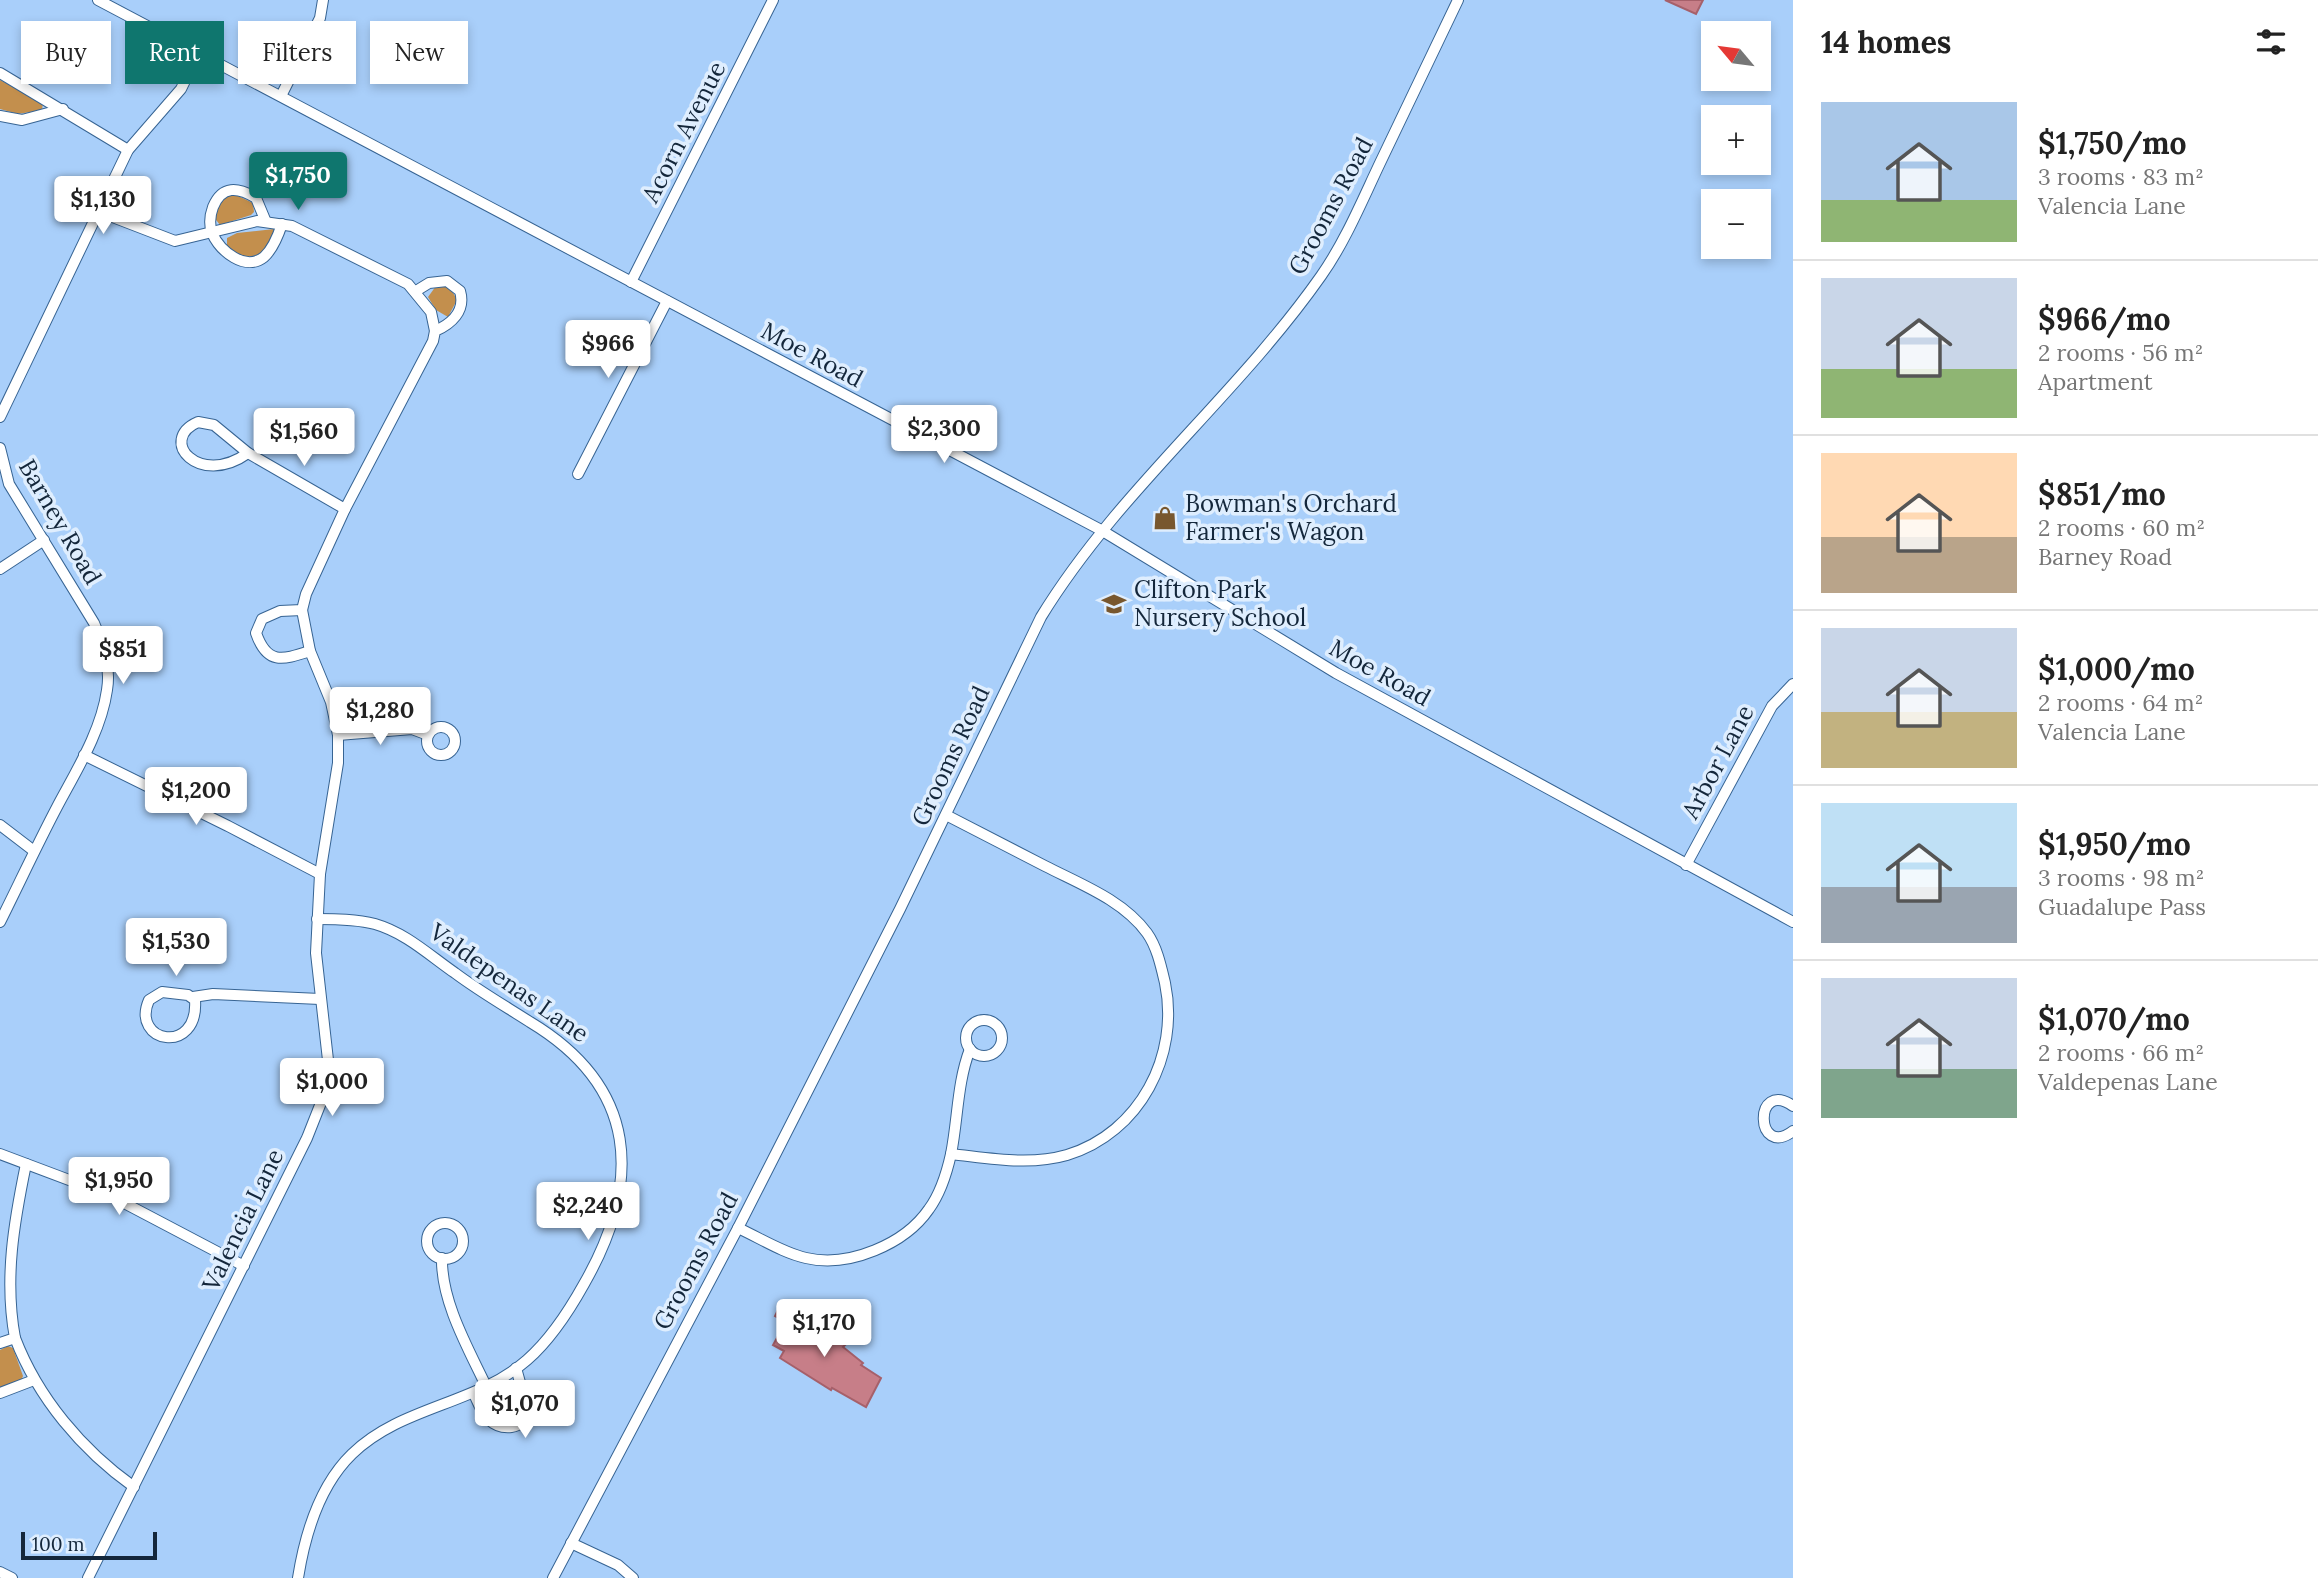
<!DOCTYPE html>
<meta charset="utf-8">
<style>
body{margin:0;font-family:Lora,serif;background:#f2f2f2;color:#222;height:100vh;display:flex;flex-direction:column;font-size:26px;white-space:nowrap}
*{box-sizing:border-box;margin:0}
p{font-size:23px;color:#767676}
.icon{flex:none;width:38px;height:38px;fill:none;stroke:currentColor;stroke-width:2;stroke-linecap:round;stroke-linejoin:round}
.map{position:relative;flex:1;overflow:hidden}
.details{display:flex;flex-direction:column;background:#fff;width:525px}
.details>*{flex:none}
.guide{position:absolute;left:21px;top:21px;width:665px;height:63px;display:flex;gap:14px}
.needle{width:46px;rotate:299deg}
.tools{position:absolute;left:1701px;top:21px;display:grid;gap:14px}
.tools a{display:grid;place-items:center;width:70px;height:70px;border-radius:0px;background:#fff;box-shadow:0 4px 10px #0003;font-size:35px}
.scale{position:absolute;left:21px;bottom:18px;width:136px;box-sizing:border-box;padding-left:7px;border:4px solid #14273b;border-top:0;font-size:19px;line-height:24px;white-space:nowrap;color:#14273b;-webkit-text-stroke:5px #dfeefe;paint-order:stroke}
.price{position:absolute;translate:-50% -60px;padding:0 16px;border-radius:7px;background:#fff;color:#222;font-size:23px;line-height:46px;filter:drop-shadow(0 2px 4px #0008)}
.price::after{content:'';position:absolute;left:50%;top:42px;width:21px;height:16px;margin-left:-10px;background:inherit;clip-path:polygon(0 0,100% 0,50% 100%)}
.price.current{background:#0f766e;color:#fff}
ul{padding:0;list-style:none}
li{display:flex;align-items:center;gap:21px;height:175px;padding:0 28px}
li+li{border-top:2px solid #e0e0e0}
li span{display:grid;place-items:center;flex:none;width:196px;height:140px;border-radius:0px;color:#555}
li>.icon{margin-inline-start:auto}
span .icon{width:84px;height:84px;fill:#fffc;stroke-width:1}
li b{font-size:30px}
h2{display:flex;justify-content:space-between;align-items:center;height:84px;padding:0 28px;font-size:30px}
.tag{padding:0 24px;border-radius:0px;background:#fff;box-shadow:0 4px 10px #0003;font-size:24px;line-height:63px}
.tag.current{background:#0f766e;color:#fff}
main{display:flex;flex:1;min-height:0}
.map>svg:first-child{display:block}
</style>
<main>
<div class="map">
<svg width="1793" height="1578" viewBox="0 0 1793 1578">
<rect width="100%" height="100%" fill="#a9cffa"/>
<g fill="#c38f4d">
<polygon points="0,80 43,103 42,110 18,114 0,109"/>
<polygon points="225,195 236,195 253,203 254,212 251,215 220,225 213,216 215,206"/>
<path d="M 274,229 C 273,256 242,267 227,245 L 227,238 L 237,233 Z"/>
<path d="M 436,286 C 448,285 452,290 457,300 L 448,317 L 436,310 L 428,297 Z"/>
<polygon points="8,1346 13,1348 23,1376 21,1381 0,1388 0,1350"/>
</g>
<g fill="#c77e88" stroke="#a6606a" stroke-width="2">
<polygon points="1665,0 1703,0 1696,14"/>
<polygon points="780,1306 820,1333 823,1328 845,1345 843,1347 863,1363 861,1365 881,1378 866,1407 832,1388 831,1390 780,1358 784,1351 773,1345 784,1325 784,1321 775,1316"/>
</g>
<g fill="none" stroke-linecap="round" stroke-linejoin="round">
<g stroke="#376493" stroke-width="12">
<g id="minor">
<polyline points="98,0 1101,530 1336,673 1793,922"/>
<polyline points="0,73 128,150"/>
<polyline points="281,96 320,18 323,0"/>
<polyline points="0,116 22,120 63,109"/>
<polyline points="97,211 175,241 257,221 292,226 408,284 431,312 435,331"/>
<path d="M 266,222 L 256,198 C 238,187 222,185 213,207 C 210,215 209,224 212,233 C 220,251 245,272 264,257 C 273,249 278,236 282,224"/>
<polyline points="631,282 773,0"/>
<polyline points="0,417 128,150 181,89 198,54"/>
<path d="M 198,422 L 214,425 L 248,453 C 199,488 157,440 198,422 Z"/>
<path d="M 0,448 L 9,484 L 94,623 C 103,644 111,666 107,690 C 101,732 76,771 57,807 C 37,845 19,884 0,922"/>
<polyline points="248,453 345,509"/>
<polyline points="578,474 667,301"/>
<polyline points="0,569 44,540"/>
<path d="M 310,651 C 282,660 267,665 256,633 L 262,619 L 280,611 L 302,610 L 306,594 L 345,509 L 433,341 L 435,331 C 451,324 466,311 460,291 L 447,281 L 429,283 L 416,291"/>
<circle cx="441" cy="741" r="14"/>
<polyline points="338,735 412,729 428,735"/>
<polyline points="84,755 228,826 320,874"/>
<path d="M 946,815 C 979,832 1012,849 1045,866 C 1080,884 1123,900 1147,933 C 1157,947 1161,966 1165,983 C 1180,1055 1140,1133 1067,1155 C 1029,1166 989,1158 951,1154"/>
<polyline points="0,825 34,851"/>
<polyline points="1686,865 1772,706 1793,684"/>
<path d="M 162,992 L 188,995 L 195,1000 C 199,1056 130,1043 149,1000 Z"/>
<polyline points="193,997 213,994 320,999"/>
<circle cx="984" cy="1038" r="18"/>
<path d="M 1793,1106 C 1753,1078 1755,1160 1793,1131"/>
<polyline points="0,1154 109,1195 244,1266"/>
<circle cx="445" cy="1241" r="18"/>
<path d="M 738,1228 C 760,1238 783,1253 806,1258 C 849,1268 905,1244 929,1209 C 940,1194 947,1172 951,1154 C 958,1119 957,1083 970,1049"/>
<path d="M 442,1258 C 441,1301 468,1348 486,1386"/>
<path d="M 15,1338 C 38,1398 82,1450 134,1487"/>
<path d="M 0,1343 L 15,1338 C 4,1279 14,1222 26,1164"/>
<polyline points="0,1393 34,1380"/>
<path d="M 474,1394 C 478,1402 481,1412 488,1419 C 501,1431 524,1431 528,1411 L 516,1368"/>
<polyline points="571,1543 618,1565 633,1578"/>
<polyline points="0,1572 12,1578"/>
<polyline points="88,1578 307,1138 326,1090 329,1069 316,953 320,874 338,763 338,735 331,702 310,651 302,610"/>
<path d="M 298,1578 C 305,1534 319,1486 352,1454 C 401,1406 476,1405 527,1360 C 550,1340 569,1311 584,1284 C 643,1181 638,1087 530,1022 C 505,1006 479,991 455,973 C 429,955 406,933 375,924 C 357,919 335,919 317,919"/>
<path d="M 553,1578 L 738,1228 L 900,909 L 1041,617 C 1118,491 1236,397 1321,276 C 1345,242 1362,201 1380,163 C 1406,109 1432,54 1458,0"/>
</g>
</g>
<use href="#minor" stroke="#fff" stroke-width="10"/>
</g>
<defs>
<g id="shop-bare" transform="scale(1.89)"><path d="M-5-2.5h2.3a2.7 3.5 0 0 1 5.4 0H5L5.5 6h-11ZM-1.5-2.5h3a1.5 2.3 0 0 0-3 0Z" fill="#78572e" stroke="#dfeefe" stroke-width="2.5" paint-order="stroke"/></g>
<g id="school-bare" transform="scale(1.89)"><path d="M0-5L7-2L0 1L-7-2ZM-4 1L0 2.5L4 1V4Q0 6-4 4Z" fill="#78572e" stroke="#dfeefe" stroke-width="2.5" paint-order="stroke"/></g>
</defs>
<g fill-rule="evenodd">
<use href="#shop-bare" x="1165" y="518"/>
<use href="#school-bare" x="1114" y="604"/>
</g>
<g text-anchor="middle" stroke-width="7" stroke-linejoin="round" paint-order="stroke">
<g font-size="24" fill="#14273b" stroke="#dfeefe">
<text transform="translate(684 132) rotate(-63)" y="8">Acorn Avenue</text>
<text transform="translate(1331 206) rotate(-62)" y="8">Grooms Road</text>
<text transform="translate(812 355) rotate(28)" y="8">Moe Road</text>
<text transform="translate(60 522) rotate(60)" y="8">Barney Road</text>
<text transform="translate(1380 673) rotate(29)" y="8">Moe Road</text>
<text transform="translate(951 756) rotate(-65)" y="8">Grooms Road</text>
<text transform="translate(1718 762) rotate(-62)" y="8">Arbor Lane</text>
<text transform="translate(509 983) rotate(35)" y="8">Valdepenas Lane</text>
<text transform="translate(243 1220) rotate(-64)" y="8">Valencia Lane</text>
<text transform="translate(696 1261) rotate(-62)" y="8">Grooms Road</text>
</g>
<g font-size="24" fill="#14273b" stroke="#dfeefe" text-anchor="start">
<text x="1185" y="512">Bowman's Orchard<tspan x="1185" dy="28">Farmer's Wagon</tspan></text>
<text x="1134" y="598">Clifton Park<tspan x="1134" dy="28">Nursery School</tspan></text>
</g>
</g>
</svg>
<div class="tools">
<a><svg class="needle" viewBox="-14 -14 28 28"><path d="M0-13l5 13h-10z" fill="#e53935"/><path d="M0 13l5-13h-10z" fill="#767676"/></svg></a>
<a>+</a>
<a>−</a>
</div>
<div class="scale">100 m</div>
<b class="price current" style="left:298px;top:212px">$1,750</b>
<b class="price" style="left:103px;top:236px">$1,130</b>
<b class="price" style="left:608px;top:380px">$966</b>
<b class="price" style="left:944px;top:465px">$2,300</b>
<b class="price" style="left:304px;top:468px">$1,560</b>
<b class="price" style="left:123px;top:686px">$851</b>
<b class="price" style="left:380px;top:747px">$1,280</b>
<b class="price" style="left:196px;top:827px">$1,200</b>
<b class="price" style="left:176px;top:978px">$1,530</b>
<b class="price" style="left:332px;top:1118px">$1,000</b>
<b class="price" style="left:119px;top:1217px">$1,950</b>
<b class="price" style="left:588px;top:1242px">$2,240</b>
<b class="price" style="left:824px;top:1359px">$1,170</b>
<b class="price" style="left:525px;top:1440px">$1,070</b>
<div class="guide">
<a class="tag">Buy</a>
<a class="tag current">Rent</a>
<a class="tag">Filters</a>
<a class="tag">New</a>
</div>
</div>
<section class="details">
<h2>14 homes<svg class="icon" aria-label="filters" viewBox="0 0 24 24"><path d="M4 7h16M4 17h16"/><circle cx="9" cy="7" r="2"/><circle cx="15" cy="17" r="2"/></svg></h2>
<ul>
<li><span style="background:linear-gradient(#a9c7e8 70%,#8fb573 0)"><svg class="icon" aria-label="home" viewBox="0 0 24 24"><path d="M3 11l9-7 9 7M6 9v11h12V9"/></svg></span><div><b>$1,750/mo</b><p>3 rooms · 83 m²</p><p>Valencia Lane</p></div></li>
<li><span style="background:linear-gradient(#c9d6e8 65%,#8fb573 0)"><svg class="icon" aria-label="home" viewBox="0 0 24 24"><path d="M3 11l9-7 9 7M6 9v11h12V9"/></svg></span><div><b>$966/mo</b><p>2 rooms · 56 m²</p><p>Apartment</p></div></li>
<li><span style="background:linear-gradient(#ffd9b3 60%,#b9a48a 0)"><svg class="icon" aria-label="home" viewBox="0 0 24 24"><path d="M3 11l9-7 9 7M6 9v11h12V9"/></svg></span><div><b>$851/mo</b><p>2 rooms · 60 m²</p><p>Barney Road</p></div></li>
<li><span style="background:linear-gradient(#c9d6e8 60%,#c2b280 0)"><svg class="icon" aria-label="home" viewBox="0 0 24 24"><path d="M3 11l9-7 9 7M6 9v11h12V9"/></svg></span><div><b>$1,000/mo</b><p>2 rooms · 64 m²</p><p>Valencia Lane</p></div></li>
<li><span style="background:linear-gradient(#bfe0f5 60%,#9aa5b1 0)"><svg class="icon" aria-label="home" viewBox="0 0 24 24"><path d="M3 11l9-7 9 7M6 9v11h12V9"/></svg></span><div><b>$1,950/mo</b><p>3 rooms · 98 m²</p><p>Guadalupe Pass</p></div></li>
<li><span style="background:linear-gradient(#c9d6e8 65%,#7fa58c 0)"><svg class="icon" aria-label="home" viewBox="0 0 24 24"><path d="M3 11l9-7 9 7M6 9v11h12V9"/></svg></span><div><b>$1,070/mo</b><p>2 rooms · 66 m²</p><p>Valdepenas Lane</p></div></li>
</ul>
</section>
</main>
